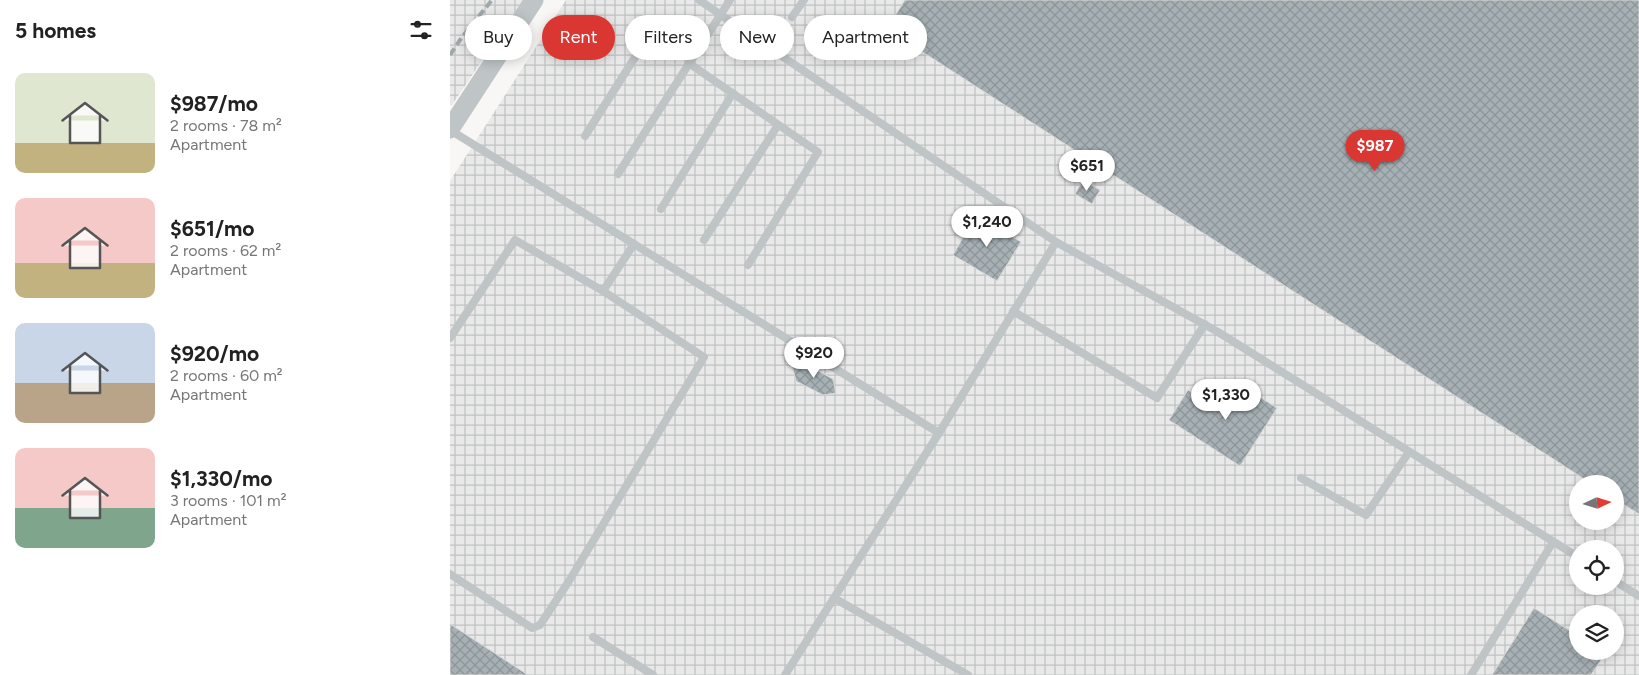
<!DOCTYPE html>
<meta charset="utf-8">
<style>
body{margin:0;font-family:Figtree,sans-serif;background:#f2f2f2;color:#222;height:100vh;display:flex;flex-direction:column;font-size:19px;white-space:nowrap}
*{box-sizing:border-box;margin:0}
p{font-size:16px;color:#767676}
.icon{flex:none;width:28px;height:28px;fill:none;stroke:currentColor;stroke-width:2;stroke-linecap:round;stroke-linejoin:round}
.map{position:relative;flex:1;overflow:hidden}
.details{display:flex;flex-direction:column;background:#fff;width:450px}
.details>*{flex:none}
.hud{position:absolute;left:15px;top:15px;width:475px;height:45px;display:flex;gap:10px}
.needle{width:32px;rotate:86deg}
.buttons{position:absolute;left:1119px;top:475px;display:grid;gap:10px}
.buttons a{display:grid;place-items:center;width:55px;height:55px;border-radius:50%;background:#fff;box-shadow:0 2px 12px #0003;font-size:25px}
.price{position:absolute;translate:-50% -42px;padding:0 11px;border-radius:18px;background:#fff;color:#222;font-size:16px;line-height:32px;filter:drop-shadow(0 1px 2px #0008)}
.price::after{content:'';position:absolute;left:50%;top:30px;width:15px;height:11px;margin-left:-8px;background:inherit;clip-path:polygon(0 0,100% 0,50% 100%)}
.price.on{background:#da3733;color:#fff}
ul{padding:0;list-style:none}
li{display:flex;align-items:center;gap:15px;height:125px;padding:0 15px}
li span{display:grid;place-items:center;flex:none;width:140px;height:100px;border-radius:10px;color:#555}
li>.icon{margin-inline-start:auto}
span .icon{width:60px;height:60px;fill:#fffc;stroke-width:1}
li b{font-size:21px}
h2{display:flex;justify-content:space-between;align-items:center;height:60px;padding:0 15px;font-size:21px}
.pill{padding:0 18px;border-radius:22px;background:#fff;box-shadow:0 2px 12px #0003;font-size:18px;line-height:45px}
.pill.on{background:#da3733;color:#fff}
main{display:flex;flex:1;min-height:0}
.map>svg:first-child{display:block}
</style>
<main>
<section class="details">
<h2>5 homes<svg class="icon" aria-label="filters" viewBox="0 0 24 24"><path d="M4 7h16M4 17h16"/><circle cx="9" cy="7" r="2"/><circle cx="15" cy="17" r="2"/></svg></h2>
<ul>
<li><span style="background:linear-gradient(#dfe7d0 70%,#c2b280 0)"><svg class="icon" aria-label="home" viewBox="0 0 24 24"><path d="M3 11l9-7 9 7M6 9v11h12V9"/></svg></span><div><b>$987/mo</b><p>2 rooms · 78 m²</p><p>Apartment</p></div></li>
<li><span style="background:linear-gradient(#f6c9c9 65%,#c2b280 0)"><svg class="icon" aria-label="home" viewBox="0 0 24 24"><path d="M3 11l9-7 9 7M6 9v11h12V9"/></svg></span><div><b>$651/mo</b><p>2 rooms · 62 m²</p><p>Apartment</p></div></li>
<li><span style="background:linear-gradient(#c9d6e8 60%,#b9a48a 0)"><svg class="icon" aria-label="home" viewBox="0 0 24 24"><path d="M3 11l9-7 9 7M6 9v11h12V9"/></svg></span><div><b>$920/mo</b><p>2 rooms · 60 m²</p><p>Apartment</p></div></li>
<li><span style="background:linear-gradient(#f6c9c9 60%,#7fa58c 0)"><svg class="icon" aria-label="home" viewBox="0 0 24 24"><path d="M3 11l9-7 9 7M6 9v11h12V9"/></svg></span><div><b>$1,330/mo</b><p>3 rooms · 101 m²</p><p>Apartment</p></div></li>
</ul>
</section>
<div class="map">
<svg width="1189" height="675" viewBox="0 0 1189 675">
<defs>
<pattern id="industrial-grid" width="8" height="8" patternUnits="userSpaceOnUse" patternTransform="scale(1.25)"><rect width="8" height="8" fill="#e9e9e9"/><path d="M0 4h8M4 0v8" fill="none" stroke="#c0c2c2"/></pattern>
<pattern id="building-cross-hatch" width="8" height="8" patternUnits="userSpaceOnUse" patternTransform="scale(1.25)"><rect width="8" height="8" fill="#a7b1b5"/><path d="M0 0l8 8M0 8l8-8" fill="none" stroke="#8c9598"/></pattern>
</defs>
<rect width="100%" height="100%" fill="#f8f7f5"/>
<g fill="url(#industrial-grid)" fill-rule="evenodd">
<polygon points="0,0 73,0 2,105 0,104"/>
<path d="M 116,0 L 1189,0 L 1189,675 L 0,675 L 0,181 ZM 1128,484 L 1165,484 L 1165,521 L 1128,521 ZM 1128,549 L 1165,549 L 1165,586 L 1128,586 ZM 1128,614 L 1165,614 L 1165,651 L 1128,651 Z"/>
</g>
<g fill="url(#building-cross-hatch)" stroke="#dad9d8">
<polygon points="455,0 1189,0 1189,514 1165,499 1165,484 1142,484 437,29"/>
<polygon points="633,180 650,190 642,204 625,194"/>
<polygon points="526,215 571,242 547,281 503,255"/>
<polygon points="353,363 383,379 386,393 373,395 346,381 342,365"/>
<polygon points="783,380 827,408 790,466 719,420 738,390 765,408"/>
<polygon points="1084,608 1128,636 1128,651 1151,651 1155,654 1141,675 1042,675"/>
<polygon points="0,624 78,675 0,675"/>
</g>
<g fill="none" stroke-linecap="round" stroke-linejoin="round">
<g stroke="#bfc5c7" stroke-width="8">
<polyline points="249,0 606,242 768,332 1128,557"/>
<polyline points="342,17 354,0"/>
<polyline points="240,64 368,152 298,265"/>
<polyline points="0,130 489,433"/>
<polyline points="135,136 208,21 250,47"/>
<polyline points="168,174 280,0"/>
<polyline points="211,209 283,93"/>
<polyline points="254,240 328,125"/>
<polyline points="153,291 184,244"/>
<polyline points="563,311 707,398 755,324"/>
<polyline points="0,338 65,240 153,291 254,357 119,581 90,625 82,628 0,574"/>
<polyline points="851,478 916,515 959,452"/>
<polyline points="1165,581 1189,596"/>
<polyline points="384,598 518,675"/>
<polyline points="143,637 203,675"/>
<polyline points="335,675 489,433 606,242"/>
<polyline points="1021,675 1103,542"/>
</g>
<polyline stroke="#bfc5c7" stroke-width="19" points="0,129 84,0"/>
<polyline stroke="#9fa9ac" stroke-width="4" stroke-dasharray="8 4" stroke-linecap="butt" points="0,55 12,37 42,0"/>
</g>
</svg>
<div class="buttons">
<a><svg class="needle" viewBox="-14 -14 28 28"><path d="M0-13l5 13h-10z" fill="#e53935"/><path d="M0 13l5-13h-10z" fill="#767676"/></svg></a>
<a><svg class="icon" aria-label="locate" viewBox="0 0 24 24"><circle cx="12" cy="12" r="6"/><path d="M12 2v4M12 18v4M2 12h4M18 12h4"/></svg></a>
<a><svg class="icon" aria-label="layers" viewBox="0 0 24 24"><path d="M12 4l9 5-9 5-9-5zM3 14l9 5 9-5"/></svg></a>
</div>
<b class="price on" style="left:925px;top:172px">$987</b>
<b class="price" style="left:637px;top:192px">$651</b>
<b class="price" style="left:537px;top:248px">$1,240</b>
<b class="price" style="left:364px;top:379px">$920</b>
<b class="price" style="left:776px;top:421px">$1,330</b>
<div class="hud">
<a class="pill">Buy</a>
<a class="pill on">Rent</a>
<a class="pill">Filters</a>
<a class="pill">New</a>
<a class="pill">Apartment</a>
</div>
</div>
</main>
